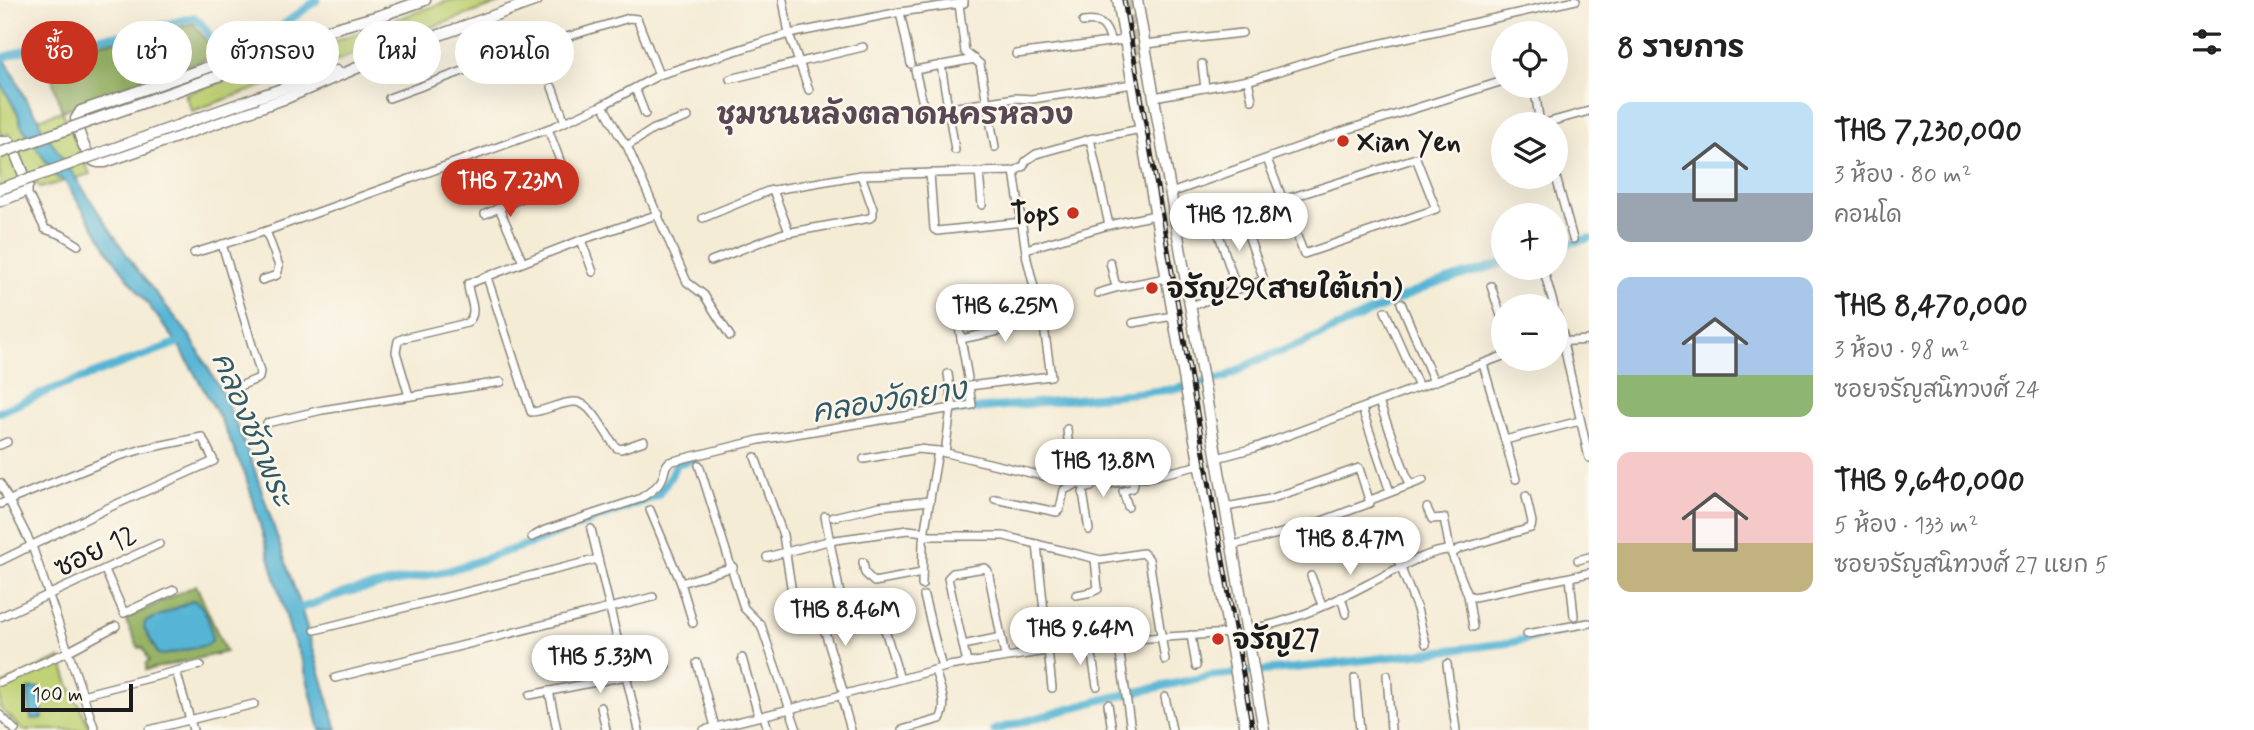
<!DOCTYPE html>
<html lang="th">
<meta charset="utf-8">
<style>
body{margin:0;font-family:Mynerve,"Playpen Sans Thai",sans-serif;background:#f6f6f6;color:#222;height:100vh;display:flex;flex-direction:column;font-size:26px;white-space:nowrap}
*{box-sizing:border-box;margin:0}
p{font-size:23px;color:#767676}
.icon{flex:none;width:38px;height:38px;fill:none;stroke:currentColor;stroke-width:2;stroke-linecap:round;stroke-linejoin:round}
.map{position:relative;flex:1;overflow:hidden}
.side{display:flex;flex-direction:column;background:#fff;width:665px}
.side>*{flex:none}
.guide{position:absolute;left:21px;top:21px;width:665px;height:63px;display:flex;gap:14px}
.tools{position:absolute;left:1491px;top:21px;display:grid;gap:14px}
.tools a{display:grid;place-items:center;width:77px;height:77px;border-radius:50%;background:#fff;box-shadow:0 7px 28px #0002;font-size:35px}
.scale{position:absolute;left:21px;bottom:18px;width:112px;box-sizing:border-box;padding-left:7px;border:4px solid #1c1c1c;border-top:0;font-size:19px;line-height:24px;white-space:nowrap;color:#1c1c1c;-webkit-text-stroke:5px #fbf7ec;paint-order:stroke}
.price{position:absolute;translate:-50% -60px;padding:0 16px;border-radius:24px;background:#fff;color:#222;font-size:23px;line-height:46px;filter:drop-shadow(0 2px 4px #0008)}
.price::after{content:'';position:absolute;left:50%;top:42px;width:21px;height:16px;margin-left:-10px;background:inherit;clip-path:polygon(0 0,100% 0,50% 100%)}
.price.active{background:#c8321e;color:#fff}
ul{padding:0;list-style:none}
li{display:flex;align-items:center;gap:21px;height:175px;padding:0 28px}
li span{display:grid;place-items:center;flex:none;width:196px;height:140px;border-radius:14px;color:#555}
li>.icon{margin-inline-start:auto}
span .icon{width:84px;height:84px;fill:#fffc;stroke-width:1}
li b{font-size:30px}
h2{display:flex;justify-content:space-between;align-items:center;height:84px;padding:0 28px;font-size:30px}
.tag{padding:0 24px;border-radius:32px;background:#fff;box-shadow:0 7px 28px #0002;font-size:24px;line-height:63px}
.tag.active{background:#c8321e;color:#fff}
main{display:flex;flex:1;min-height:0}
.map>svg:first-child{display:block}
</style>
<main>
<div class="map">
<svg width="1589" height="730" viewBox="0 0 1589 730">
<rect width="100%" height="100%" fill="#fbf7ec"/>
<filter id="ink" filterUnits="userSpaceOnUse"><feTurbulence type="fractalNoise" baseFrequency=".0143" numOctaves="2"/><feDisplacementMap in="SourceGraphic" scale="14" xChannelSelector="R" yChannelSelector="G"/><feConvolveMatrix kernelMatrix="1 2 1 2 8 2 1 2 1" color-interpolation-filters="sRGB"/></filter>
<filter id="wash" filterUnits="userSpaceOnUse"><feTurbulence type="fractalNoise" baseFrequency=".00686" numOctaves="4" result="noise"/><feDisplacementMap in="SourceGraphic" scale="28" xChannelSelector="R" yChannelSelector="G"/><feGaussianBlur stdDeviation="1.57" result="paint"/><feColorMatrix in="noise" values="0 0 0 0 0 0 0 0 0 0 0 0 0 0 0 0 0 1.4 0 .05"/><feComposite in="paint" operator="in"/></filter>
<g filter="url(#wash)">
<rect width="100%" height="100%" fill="#f5ecd6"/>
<g fill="#bfd275" stroke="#6e7748" stroke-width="2">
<polygon points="451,0 509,0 192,111 185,94"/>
<polygon points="0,82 18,114 21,125 62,111 90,174 40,188 37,183 0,195 0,146 13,142 9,134 0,136"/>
<polygon points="60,658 69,684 91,730 23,730 0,708 0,686"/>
</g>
<g fill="#97b466" stroke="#5a6841" stroke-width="2">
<path d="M 193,23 L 210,46 L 234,49 L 62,111 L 43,50 C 94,45 144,38 193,23 Z"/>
<polygon points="196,585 226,652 146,670 146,663 149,661 143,647 139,648 125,619"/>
</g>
<g fill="#56b5d4" stroke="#396878" stroke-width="2">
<path d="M 0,55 C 18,72 19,98 39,118 L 39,123 L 135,267 L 190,336 L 225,398 L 252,462 L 301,608 L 337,730 L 320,730 L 303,663 L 291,634 L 251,493 L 244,472 L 221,420 L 178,344 L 115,261 L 64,180 L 57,178 L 21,125 L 18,114 L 0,82 Z"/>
<path d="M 194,600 C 206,606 212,628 212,641 L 207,645 L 164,655 L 158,654 L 144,628 L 145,622 Z"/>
<polygon points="40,688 43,718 31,719 28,689"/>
</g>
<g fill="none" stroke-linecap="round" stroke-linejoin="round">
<g stroke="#56b5d4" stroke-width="8">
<path d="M 0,59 L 42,43 L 125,35 L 194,17 C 197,20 201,23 203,26 C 211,36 211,45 226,45 L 271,34 L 317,0"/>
<polyline points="1556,247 1589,238"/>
<polyline points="954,411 1176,389 1226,377 1258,360 1303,343 1430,285 1503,263"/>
<polyline points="0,412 50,390 185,340"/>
<polyline points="295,610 347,592 447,571 535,542 657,496 671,476 676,464 691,460"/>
<polyline points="994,730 1101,700 1209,676 1315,666 1509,643 1583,627"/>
</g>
</g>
</g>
<g filter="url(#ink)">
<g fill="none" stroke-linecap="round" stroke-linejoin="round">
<polyline stroke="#cac2b1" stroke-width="10" stroke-dasharray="10 5" stroke-linecap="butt" points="1131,0 1142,61"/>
<g stroke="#888479" stroke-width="10">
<g id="minor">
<polyline points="783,0 789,34 809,90"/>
<polyline points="959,4 965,52 980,64 995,147"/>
<polyline points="900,12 911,64"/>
<path d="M 1083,22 C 1101,20 1106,24 1111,42"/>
<polyline points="1145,44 1242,33"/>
<polyline points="1016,54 1125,40"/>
<polyline points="975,59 915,70 925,112 1015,98 1032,99 1133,84"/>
<polyline points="1202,64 1205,88"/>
<polyline points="941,65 955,150"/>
<polyline points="730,79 863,47"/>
<polyline points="1248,80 1252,100"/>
<polyline points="552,87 565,122"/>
<polyline points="635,88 645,114"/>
<polyline points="1154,97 1254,79 1338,53 1576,0"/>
<polyline points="389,98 507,55 629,18 637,19 638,21 659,75"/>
<polyline points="1536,98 1540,124"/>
<polyline points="603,105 619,135 627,146 687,282 704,295 730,336"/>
<polyline points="1542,124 1589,111"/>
<polyline points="548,129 561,163"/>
<polyline points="1090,139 1109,225"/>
<polyline points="627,146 654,129 688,117"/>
<polyline points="1267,159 1304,254 1436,209 1416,158 1283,200"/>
<polyline points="979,172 982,205"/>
<polyline points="930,173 934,229 937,231 1023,222"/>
<polyline points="1556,177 1573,239"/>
<polyline points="28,188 28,194 45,229 62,235 78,245"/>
<polyline points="773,190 789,232"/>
<polyline points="1171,193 1343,131 1503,81"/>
<polyline points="499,208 523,262"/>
<polyline points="485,214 525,197"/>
<polyline points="703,218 768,191 861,175 1014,171 1023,167 1026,161 1036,154 1090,139 1141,129"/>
<polyline points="581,240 593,272"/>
<polyline points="222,244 260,372 259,378 240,386"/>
<polyline points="1026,249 1109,225 1155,215"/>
<polyline points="194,253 266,231 553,127 603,105 659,75 789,34 900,12 964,3 964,0"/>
<polyline points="711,261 781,234 870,218 873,215 873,209 861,175"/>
<polyline points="1110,262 1115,283 1120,287 1166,278"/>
<polyline points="1543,268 1554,306"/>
<path d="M 487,277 L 531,412 C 545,412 561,401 576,402 C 593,403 606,437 617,448 L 621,449 L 644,441"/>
<polyline points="262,280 277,275 279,266 266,231"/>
<polyline points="1491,286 1503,322"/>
<polyline points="1098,293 1119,287"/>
<polyline points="1401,303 1434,382"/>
<polyline points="1191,306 1261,281 1263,277 1239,210 1216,217 1215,223 1237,289"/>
<polyline points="1385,311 1419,387"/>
<polyline points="1556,313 1565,341"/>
<polyline points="957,316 968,378"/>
<polyline points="1133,323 1173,316"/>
<polyline points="961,339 1043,322"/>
<polyline points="1556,342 1589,340"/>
<polyline points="1563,342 1589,458"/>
<polyline points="1483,364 1516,479"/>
<polyline points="948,374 953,408 972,405 969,386 1051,376 1044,327 1027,259 1014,171"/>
<path d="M 409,396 L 396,352 L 398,341 L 404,338 L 467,323 C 480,312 468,298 468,284 L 581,240 L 659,214"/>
<polyline points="1379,402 1410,485"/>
<polyline points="1362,409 1390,492"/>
<polyline points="267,423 322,410 501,382"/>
<polyline points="1067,429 1072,482"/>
<polyline points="1505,440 1580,421"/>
<polyline points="0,445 7,442"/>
<polyline points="945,453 951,408"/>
<polyline points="755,457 783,535 793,599"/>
<polyline points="1217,458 1254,448 1503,356"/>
<polyline points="864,459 918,449 938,451 1085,486 1125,475 1146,478 1200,465"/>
<polyline points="699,465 744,608 761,625 797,730"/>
<polyline points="0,483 32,546 95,730"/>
<polyline points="1102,485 1134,480"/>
<polyline points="995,499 1057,512 1060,509 1064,490 1077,484"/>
<polyline points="1373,499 1423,480"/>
<polyline points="0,504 116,457 143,449 202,437 214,461 110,507 0,561"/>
<polyline points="1128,507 1123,491 1133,488 1135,477"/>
<polyline points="1226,507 1270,499 1359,468 1370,503 1303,528 1233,545"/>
<polyline points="1427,508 1432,519 1444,518 1450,550 1468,595 1473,627"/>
<polyline points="650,510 681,583 693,623"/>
<polyline points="825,516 841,599"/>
<polyline points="833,517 880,506 930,501"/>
<polyline points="591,529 639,730"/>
<polyline points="1089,530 1083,492 1086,488 1091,487"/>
<polyline points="1386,530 1417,609 1426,644"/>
<polyline points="924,536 1004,536 1101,560 1143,553 1149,559 1165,660"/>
<path d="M 532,537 L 545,530 L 639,499 C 647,494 658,488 662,479 C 666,472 663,468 669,462 L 759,440 L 953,408"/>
<polyline points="1037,544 1052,688"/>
<polyline points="1452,554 1459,549 1531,528 1532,522 1526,496"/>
<polyline points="767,557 828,541 908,530 925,532"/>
<polyline points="1578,560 1589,557"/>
<polyline points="863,562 865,573 874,582 922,573"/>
<polyline points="105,570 124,613 174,590"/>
<polyline points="1311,576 1322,605"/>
<polyline points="1570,578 1574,616"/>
<polyline points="681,583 733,567"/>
<polyline points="922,585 923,541 938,451"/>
<polyline points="1076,595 1092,592 1098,589 1095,559"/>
<polyline points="1468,595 1474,597 1589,573"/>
<polyline points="924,596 942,668"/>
<polyline points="1341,597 1346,614"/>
<polyline points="877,604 900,679"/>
<polyline points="818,609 844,694"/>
<polyline points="0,617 159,544"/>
<polyline points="315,630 598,559"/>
<path d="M 1247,630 C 1292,622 1330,604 1370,583 C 1390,573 1428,550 1450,550"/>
<polyline points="1527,634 1589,623"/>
<polyline points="1191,635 1196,666"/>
<polyline points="1118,640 1131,730"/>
<polyline points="1090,644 1097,686"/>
<polyline points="963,645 1001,637"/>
<polyline points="742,658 759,717"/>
<polyline points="697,663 716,730"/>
<polyline points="967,663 948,578 953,573 985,568 988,571 1005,656"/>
<polyline points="1447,664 1456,730"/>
<polyline points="176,671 193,730"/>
<polyline points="1387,675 1391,730"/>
<polyline points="335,678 653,597"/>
<polyline points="1355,678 1360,730"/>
<polyline points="0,682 67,652 116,626"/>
<polyline points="549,691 557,730"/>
<polyline points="82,695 200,665"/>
<polyline points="530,695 666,668"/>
<polyline points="841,695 851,730"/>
<polyline points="1165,697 1172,730"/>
<polyline points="1108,704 1112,730"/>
<polyline points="601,707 606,730"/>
<polyline points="0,715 15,730"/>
<polyline points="764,716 768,730"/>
<polyline points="149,730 254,704"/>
<polyline points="704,730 790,709 949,666 1118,640 1230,633"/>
<path d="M 902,730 L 940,719 C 949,705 939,685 935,670"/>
</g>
</g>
<g stroke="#888479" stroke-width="13">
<g id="primary">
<polyline points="1118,0 1246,730"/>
<polyline points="1137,0 1264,730"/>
<path d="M 389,13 L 261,49 L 81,111 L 76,119 C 77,129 85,154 93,160 C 97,163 99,162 105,162 L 289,97 L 401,49"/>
<polyline points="385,14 425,0"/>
<polyline points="395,51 537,0"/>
<polyline points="238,69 324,37"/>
<polyline points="258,97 336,71"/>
<polyline points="0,142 9,142 12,145 28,185 21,193 0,201"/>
</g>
</g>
<use href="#minor" stroke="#fff" stroke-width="7"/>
<use href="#primary" stroke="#fff" stroke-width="10"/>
<g stroke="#1c1c1c" stroke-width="5">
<polyline id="rail" points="1124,0 1253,730"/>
</g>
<use href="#rail" stroke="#fbf7ec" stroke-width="2.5" stroke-dasharray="8" stroke-linecap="butt"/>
<g stroke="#888479" stroke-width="13" stroke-linecap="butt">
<g id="primary-bridge">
<polyline points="0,153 238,69"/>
<polyline points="0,189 258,97"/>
</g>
</g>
<use href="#primary-bridge" stroke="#fff" stroke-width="10"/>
</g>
</g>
<g fill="#c8321e" stroke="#fbf7ec" stroke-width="2.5">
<circle cx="1343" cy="141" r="7"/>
<circle cx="1073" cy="213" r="7"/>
<circle cx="1152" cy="288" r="7"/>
<circle cx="1218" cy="639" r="7"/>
</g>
<g text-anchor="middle" stroke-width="5" stroke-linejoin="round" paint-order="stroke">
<g font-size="28" font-weight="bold" fill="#1c1c1c" stroke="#fbf7ec" text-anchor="start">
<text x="1357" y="151">Xian Yen</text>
<text x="1059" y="223" text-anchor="end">Tops</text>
<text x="1166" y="298">จรัญ29(สายใต้เก่า)</text>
<text x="1232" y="649">จรัญ27</text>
</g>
<g font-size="28" fill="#1c1c1c" stroke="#fbf7ec">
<text transform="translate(95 550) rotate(-25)" y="10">ซอย 12</text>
</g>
<g font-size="30" font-weight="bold" fill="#594753" stroke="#fbf7ec">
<text x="895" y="124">ชุมชนหลังตลาดนครหลวง</text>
</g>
<g font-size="30" font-style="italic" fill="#335966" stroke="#fbf7ec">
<text transform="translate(889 400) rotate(-9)" y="10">คลองวัดยาง</text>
<text transform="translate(253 429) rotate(67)" y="10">คลองชักพระ</text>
</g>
</g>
</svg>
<div class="tools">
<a><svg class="icon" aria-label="locate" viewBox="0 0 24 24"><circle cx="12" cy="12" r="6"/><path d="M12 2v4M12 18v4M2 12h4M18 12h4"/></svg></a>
<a><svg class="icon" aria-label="layers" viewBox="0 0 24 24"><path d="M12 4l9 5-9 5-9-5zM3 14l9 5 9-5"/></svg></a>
<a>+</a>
<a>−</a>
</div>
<div class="scale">100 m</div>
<b class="price active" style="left:510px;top:219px">THB 7.23M</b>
<b class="price" style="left:1239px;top:253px">THB 12.8M</b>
<b class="price" style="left:1005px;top:344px">THB 6.25M</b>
<b class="price" style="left:1103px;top:499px">THB 13.8M</b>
<b class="price" style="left:1350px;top:577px">THB 8.47M</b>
<b class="price" style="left:845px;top:648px">THB 8.46M</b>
<b class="price" style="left:1080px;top:667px">THB 9.64M</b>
<b class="price" style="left:600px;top:695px">THB 5.33M</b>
<div class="guide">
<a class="tag active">ซื้อ</a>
<a class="tag">เช่า</a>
<a class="tag">ตัวกรอง</a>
<a class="tag">ใหม่</a>
<a class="tag">คอนโด</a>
</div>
</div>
<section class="side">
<h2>8 รายการ<svg class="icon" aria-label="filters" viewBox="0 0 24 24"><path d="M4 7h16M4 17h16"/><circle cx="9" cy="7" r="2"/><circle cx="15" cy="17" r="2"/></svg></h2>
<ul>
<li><span style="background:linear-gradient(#bfe0f5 65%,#9aa5b1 0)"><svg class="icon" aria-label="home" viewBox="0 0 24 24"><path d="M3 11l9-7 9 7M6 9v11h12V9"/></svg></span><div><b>THB 7,230,000</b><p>3 ห้อง · 80 m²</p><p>คอนโด</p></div></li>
<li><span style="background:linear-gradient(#a9c7e8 70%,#8fb573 0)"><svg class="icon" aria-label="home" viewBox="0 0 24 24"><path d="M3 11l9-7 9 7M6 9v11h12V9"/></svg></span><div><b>THB 8,470,000</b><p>3 ห้อง · 98 m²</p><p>ซอยจรัญสนิทวงศ์ 24</p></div></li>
<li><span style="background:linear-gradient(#f6c9c9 65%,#c2b280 0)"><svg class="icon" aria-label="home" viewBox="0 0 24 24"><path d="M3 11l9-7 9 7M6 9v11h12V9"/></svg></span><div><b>THB 9,640,000</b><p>5 ห้อง · 133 m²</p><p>ซอยจรัญสนิทวงศ์ 27 แยก 5</p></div></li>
</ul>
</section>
</main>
